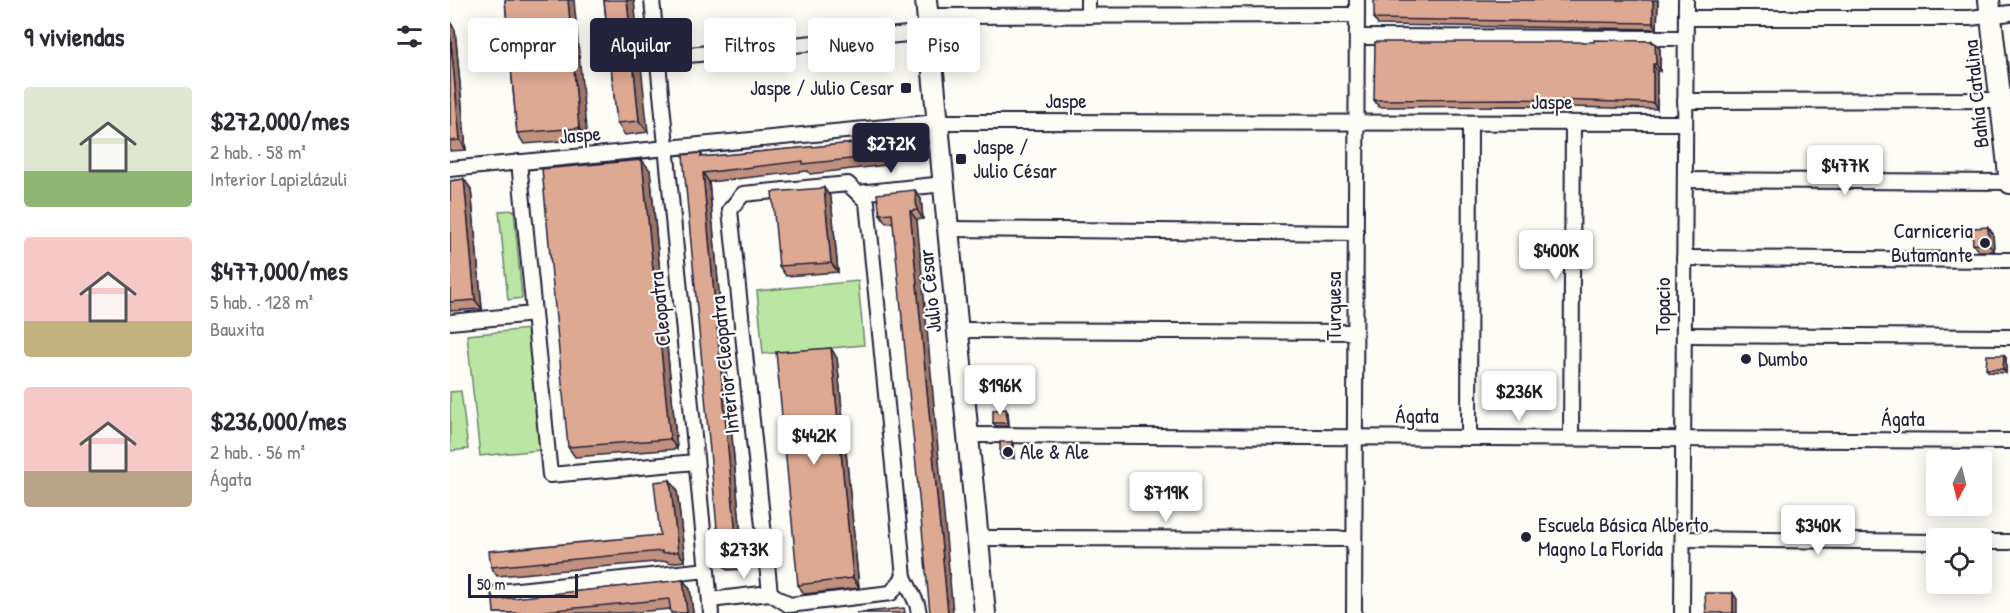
<!DOCTYPE html>
<html lang="es">
<meta charset="utf-8">
<style>
body{margin:0;font-family:"Patrick Hand",sans-serif;background:#f2f2f3;color:#2b2b33;height:100vh;display:flex;flex-direction:column;font-size:22px;white-space:nowrap}
*{box-sizing:border-box;margin:0}
p{font-size:20px;color:#7c7c81}
.icon{flex:none;width:33px;height:33px;fill:none;stroke:currentColor;stroke-width:2;stroke-linecap:round;stroke-linejoin:round}
.map{position:relative;flex:1;overflow:hidden}
.details{display:flex;flex-direction:column;background:#fff;width:450px}
.details>*{flex:none}
.banner{position:absolute;left:18px;top:18px;width:570px;height:54px;display:flex;gap:12px}
.needle{width:39px;rotate:187deg}
.controls{position:absolute;left:1476px;top:450px;display:grid;gap:12px}
.controls a{display:grid;place-items:center;width:66px;height:66px;border-radius:6px;background:#fff;box-shadow:0 3px 15px #0003;font-size:30px}
.scale{position:absolute;left:18px;bottom:15px;width:110px;box-sizing:border-box;padding-left:6px;border:3px solid #22223b;border-top:0;font-size:16px;line-height:21px;white-space:nowrap;color:#22223b;-webkit-text-stroke:4px #fdfcf7;paint-order:stroke}
.price{position:absolute;translate:-50% -51px;padding:0 14px;border-radius:6px;background:#fff;color:#222;font-size:20px;line-height:39px;filter:drop-shadow(0 2px 3px #0008)}
.price::after{content:'';position:absolute;left:50%;top:36px;width:18px;height:14px;margin-left:-9px;background:inherit;clip-path:polygon(0 0,100% 0,50% 100%)}
.price.current{background:#22223b;color:#fff}
ul{padding:0;list-style:none}
li{display:flex;align-items:center;gap:18px;height:150px;padding:0 24px}
li span{display:grid;place-items:center;flex:none;width:168px;height:120px;border-radius:6px;color:#555}
li>.icon{margin-inline-start:auto}
span .icon{width:72px;height:72px;fill:#fffc;stroke-width:1}
li b{font-size:26px}
h2{display:flex;justify-content:space-between;align-items:center;height:72px;padding:0 24px;font-size:26px}
.chip{padding:0 21px;border-radius:6px;background:#fff;box-shadow:0 3px 15px #0003;font-size:21px;line-height:54px}
.chip.current{background:#22223b;color:#fff}
main{display:flex;flex:1;min-height:0}
.map>svg:first-child{display:block}
</style>
<main>
<section class="details">
<h2>9 viviendas<svg class="icon" aria-label="filters" viewBox="0 0 24 24"><path d="M4 7h16M4 17h16"/><circle cx="9" cy="7" r="2"/><circle cx="15" cy="17" r="2"/></svg></h2>
<ul>
<li><span style="background:linear-gradient(#dfe7d0 70%,#8fb573 0)"><svg class="icon" aria-label="home" viewBox="0 0 24 24"><path d="M3 11l9-7 9 7M6 9v11h12V9"/></svg></span><div><b>$272,000/mes</b><p>2 hab. · 58 m²</p><p>Interior Lapizlázuli</p></div></li>
<li><span style="background:linear-gradient(#f6c9c9 70%,#c2b280 0)"><svg class="icon" aria-label="home" viewBox="0 0 24 24"><path d="M3 11l9-7 9 7M6 9v11h12V9"/></svg></span><div><b>$477,000/mes</b><p>5 hab. · 128 m²</p><p>Bauxita</p></div></li>
<li><span style="background:linear-gradient(#f6c9c9 70%,#b9a48a 0)"><svg class="icon" aria-label="home" viewBox="0 0 24 24"><path d="M3 11l9-7 9 7M6 9v11h12V9"/></svg></span><div><b>$236,000/mes</b><p>2 hab. · 56 m²</p><p>Ágata</p></div></li>
</ul>
</section>
<div class="map">
<svg width="1560" height="613" viewBox="0 0 1560 613">
<rect width="100%" height="100%" fill="#fdfcf7"/>
<filter id="ink" filterUnits="userSpaceOnUse"><feTurbulence type="fractalNoise" baseFrequency=".0167" numOctaves="2"/><feDisplacementMap in="SourceGraphic" scale="12" xChannelSelector="R" yChannelSelector="G"/><feConvolveMatrix kernelMatrix="1 2 1 2 8 2 1 2 1" color-interpolation-filters="sRGB"/></filter>
<g filter="url(#ink)">
<g fill="#bae5a2" stroke="#6e846e" stroke-width="1.5">
<polygon points="64,210 72,298 58,300 49,211"/>
<polygon points="408,281 414,345 313,354 307,291"/>
<polygon points="79,329 91,450 30,456 17,335"/>
<polygon points="11,391 18,449 0,451 0,392"/>
</g>
<g fill="none" stroke-linecap="round" stroke-linejoin="round">
<g stroke="#22223b" stroke-width="18">
<g id="street">
<polyline points="202,0 261,613"/>
<polyline points="477,16 907,15"/>
<polyline points="638,16 638,0"/>
<polyline points="1236,18 1520,18 1560,13"/>
<polyline points="907,37 1235,38"/>
<polyline points="207,58 479,32"/>
<polyline points="1235,101 1551,100"/>
<polyline points="69,162 100,475 246,462"/>
<polyline points="0,169 488,122 1235,123"/>
<polyline points="1235,180 1560,182"/>
<polygon points="398,184 417,202 454,577 441,593 339,605 320,593 280,210 293,194"/>
<polyline points="408,193 494,184"/>
<polyline points="498,229 906,233"/>
<polyline points="1234,258 1560,260"/>
<polyline points="0,322 84,314"/>
<polyline points="508,330 905,332"/>
<polyline points="1234,335 1560,337"/>
<polyline points="518,435 1560,441"/>
<polyline points="1019,438 1020,123"/>
<polyline points="1121,438 1123,123"/>
<polyline points="528,538 904,539"/>
<polyline points="1233,539 1486,542"/>
<polyline points="1532,542 1560,542"/>
<polyline points="454,577 467,604 469,613"/>
<polyline points="49,592 257,570"/>
<polyline points="260,600 320,593"/>
<polyline points="904,613 907,0"/>
<polyline points="1232,613 1236,0"/>
</g>
</g>
<g stroke="#22223b" stroke-width="24">
<g id="secondary">
<polyline points="476,0 535,613"/>
<polyline points="1539,0 1560,183"/>
</g>
</g>
<use href="#street" stroke="#fdfcf7" stroke-width="14"/>
<use href="#secondary" stroke="#fdfcf7" stroke-width="20"/>
</g>
<g fill="#bf917e" stroke="#22223b" stroke-width="1.5">
<polygon points="55,0 137,139 74,144 67,133"/>
<polygon points="154,0 198,132 175,135 167,123"/>
<polygon points="1208,0 1207,29 928,25 924,19"/>
<polygon points="0,22 5,30 16,150 0,151"/>
<polygon points="1202,41 1210,49 1210,71 1207,71 1207,109 1073,106 929,107 924,100 1144,42"/>
<polygon points="427,141 433,150 435,165 360,174 358,171 259,182 294,569 277,570 270,561 251,153 253,157"/>
<polygon points="200,170 227,449 125,457 118,447"/>
<polygon points="14,179 21,189 32,309 0,311 0,181"/>
<polygon points="374,188 381,198 388,272 336,276 329,266"/>
<polygon points="465,190 471,199 473,219 436,223 430,214"/>
<polygon points="1538,227 1543,234 1544,251 1528,251 1523,244"/>
<polygon points="1554,355 1556,358 1556,373 1539,372 1536,369"/>
<polygon points="387,358 409,588 354,594 348,585"/>
<polygon points="558,413 559,426 546,426 543,423"/>
<polygon points="564,445 564,458 552,459 550,455"/>
<polygon points="220,480 227,490 235,561 219,563 217,561 47,576 41,567 210,535"/>
<polygon points="233,580 240,589 243,613 221,613 220,609 176,613 44,613"/>
</g>
<g fill="#9b7667" stroke="#22223b" stroke-width="1.5">
<polygon points="118,0 124,0 137,139 129,128"/>
<polygon points="177,0 184,0 198,132 189,121"/>
<polygon points="1203,0 1208,0 1207,29 1203,23"/>
<polygon points="0,22 5,30 16,150 10,140 0,33"/>
<polygon points="1202,41 1206,45 1205,43 1210,49 1210,71 1206,64"/>
<polygon points="1203,64 1207,71 1207,109 1203,103"/>
<polygon points="427,141 433,150 435,165 429,156"/>
<polygon points="192,160 200,170 227,449 220,439"/>
<polygon points="253,173 259,182 294,569 288,559"/>
<polygon points="14,179 21,189 32,309 25,300"/>
<polygon points="374,188 381,198 388,272 381,263"/>
<polygon points="465,190 471,199 473,219 467,210"/>
<polygon points="460,211 467,220 503,613 498,613"/>
<polygon points="1538,227 1543,234 1544,251 1539,245"/>
<polygon points="381,348 387,358 409,588 403,578"/>
<polygon points="1554,355 1556,358 1556,373 1553,369"/>
<polygon points="556,409 558,413 559,426 557,423"/>
<polygon points="562,442 564,445 564,458 562,455"/>
<polygon points="220,480 227,490 235,561 228,552"/>
<polygon points="233,580 240,589 243,613 237,613"/>
<polygon points="1283,593 1287,599 1287,613 1283,613"/>
</g>
<g fill="#dea993" stroke="#22223b" stroke-width="1.5">
<polygon points="55,0 118,0 129,128 67,133"/>
<polygon points="154,0 177,0 189,121 167,123"/>
<polygon points="924,0 1203,0 1203,23 924,19"/>
<polygon points="0,33 10,140 0,141"/>
<polygon points="1144,40 1202,41 1202,43 1205,43 1206,64 1203,64 1203,103 1068,99 924,100 925,42 1144,42"/>
<polygon points="427,141 429,156 353,164 353,161 253,173 288,559 270,561 233,155 251,153 251,157"/>
<polygon points="192,160 220,439 118,447 92,169"/>
<polygon points="14,179 25,300 0,302 0,181"/>
<polygon points="374,188 381,263 329,266 322,192"/>
<polygon points="465,190 467,210 460,211 498,613 480,613 442,213 430,214 427,194"/>
<polygon points="1538,227 1539,245 1523,244 1522,228"/>
<polygon points="381,348 403,578 348,585 326,352"/>
<polygon points="1537,355 1554,355 1553,369 1536,369"/>
<polygon points="556,409 557,423 543,423 543,410"/>
<rect x="550" y="442" width="12" height="13"/>
<polygon points="220,480 228,552 212,553 212,551 41,567 39,551 210,535 204,482"/>
<polygon points="233,580 237,613 221,613 219,599 74,613 44,613 43,600"/>
<polygon points="1255,593 1283,593 1283,613 1256,613"/>
<polygon points="454,608 455,613 406,613"/>
</g>
</g>
<g fill="#22223b" stroke="#fdfcf7" stroke-width="2">
<rect x="450" y="82" width="12" height="12" rx="3"/>
<rect x="505" y="153" width="12" height="12" rx="3"/>
<circle cx="1535" cy="243" r="6"/>
<circle cx="1296" cy="359" r="6"/>
<circle cx="558" cy="452" r="6"/>
<circle cx="1076" cy="537" r="6"/>
</g>
<g text-anchor="middle" stroke-width="4.5" stroke-linejoin="round" paint-order="stroke">
<g font-size="21" fill="#22223b" stroke="#fdfcf7" text-anchor="start">
<text x="444" y="95" text-anchor="end">Jaspe / Julio Cesar</text>
<text x="523" y="154">Jaspe /<tspan x="523" dy="24">Julio César</tspan></text>
<text x="1523" y="238" text-anchor="end">Carniceria<tspan x="1523" dy="24">Butamante</tspan></text>
<text x="1308" y="366">Dumbo</text>
<text x="570" y="459">Ale &amp; Ale</text>
<text x="1088" y="532">Escuela Básica Alberto<tspan x="1088" dy="24">Magno La Florida</tspan></text>
</g>
<g font-size="21" fill="#22223b" stroke="#fdfcf7">
<text transform="translate(1526 94) rotate(-96)" y="7">Bahía Catalina</text>
<text x="616" y="108">Jaspe</text>
<text x="1102" y="109">Jaspe</text>
<text transform="translate(130 135) rotate(-5)" y="7">Jaspe</text>
<text transform="translate(480 291) rotate(-96)" y="7">Julio César</text>
<text transform="translate(884 306) rotate(-90)" y="7">Turquesa</text>
<text transform="translate(1213 306) rotate(-90)" y="7">Topacio</text>
<text transform="translate(210 309) rotate(-96)" y="7">Cleopatra</text>
<text transform="translate(275 365) rotate(-96)" y="7">Interior Cleopatra</text>
<text x="967" y="423">Ágata</text>
<text x="1453" y="426">Ágata</text>
</g>
</g>
</svg>
<div class="controls">
<a><svg class="needle" viewBox="-14 -14 28 28"><path d="M0-13l5 13h-10z" fill="#e53935"/><path d="M0 13l5-13h-10z" fill="#7c7c81"/></svg></a>
<a><svg class="icon" aria-label="locate" viewBox="0 0 24 24"><circle cx="12" cy="12" r="6"/><path d="M12 2v4M12 18v4M2 12h4M18 12h4"/></svg></a>
</div>
<div class="scale">50 m</div>
<b class="price current" style="left:441px;top:174px">$272K</b>
<b class="price" style="left:1395px;top:196px">$477K</b>
<b class="price" style="left:1106px;top:281px">$400K</b>
<b class="price" style="left:550px;top:416px">$196K</b>
<b class="price" style="left:1069px;top:422px">$236K</b>
<b class="price" style="left:364px;top:466px">$442K</b>
<b class="price" style="left:716px;top:523px">$719K</b>
<b class="price" style="left:1368px;top:556px">$340K</b>
<b class="price" style="left:294px;top:580px">$273K</b>
<div class="banner">
<a class="chip">Comprar</a>
<a class="chip current">Alquilar</a>
<a class="chip">Filtros</a>
<a class="chip">Nuevo</a>
<a class="chip">Piso</a>
</div>
</div>
</main>
